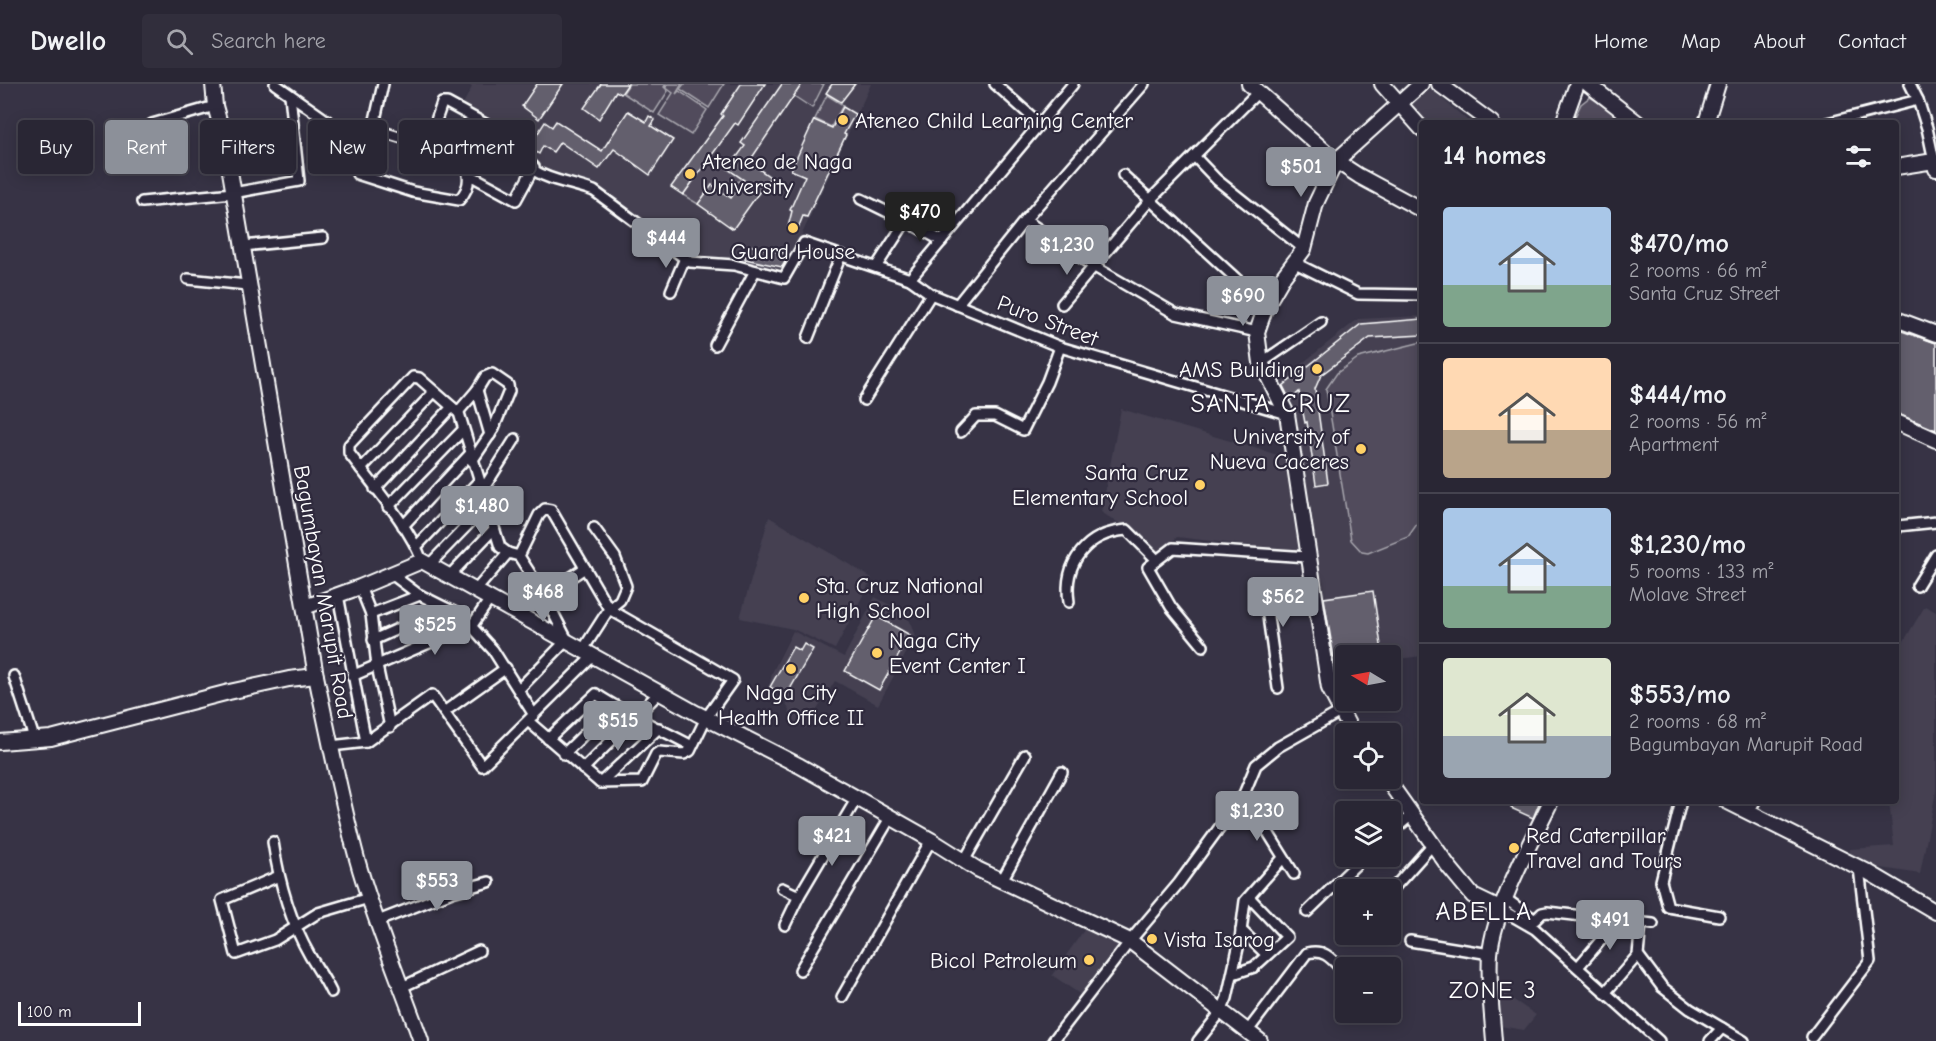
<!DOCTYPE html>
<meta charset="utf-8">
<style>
body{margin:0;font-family:"Comic Neue",sans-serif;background:#312e3c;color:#f1f3f6;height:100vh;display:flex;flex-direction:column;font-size:22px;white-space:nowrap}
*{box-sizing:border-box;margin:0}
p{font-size:20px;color:#a5a5ac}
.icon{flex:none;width:33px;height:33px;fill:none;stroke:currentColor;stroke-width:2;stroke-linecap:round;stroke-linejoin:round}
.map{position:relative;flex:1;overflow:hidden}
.details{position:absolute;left:1419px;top:36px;width:480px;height:684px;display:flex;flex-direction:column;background:#292634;border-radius:6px;box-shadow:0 3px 15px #0003,0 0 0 2px #45434f}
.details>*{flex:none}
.top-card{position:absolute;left:18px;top:36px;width:570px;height:54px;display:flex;gap:12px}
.needle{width:39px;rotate:280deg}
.fabs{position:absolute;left:1335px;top:561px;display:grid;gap:12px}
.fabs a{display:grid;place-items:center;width:66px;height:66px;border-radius:6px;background:#292634;box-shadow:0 3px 15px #0003,0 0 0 2px #45434f;font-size:30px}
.scale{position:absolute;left:18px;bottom:15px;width:123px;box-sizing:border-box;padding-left:6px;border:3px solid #fff;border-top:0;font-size:16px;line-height:21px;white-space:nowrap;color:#fff;-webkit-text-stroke:4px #2f2a3d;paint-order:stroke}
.price{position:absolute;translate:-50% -51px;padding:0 14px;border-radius:6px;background:#8c9099;color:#fff;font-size:20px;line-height:39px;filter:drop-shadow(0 2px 3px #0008)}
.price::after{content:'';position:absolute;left:50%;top:36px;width:18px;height:14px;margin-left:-9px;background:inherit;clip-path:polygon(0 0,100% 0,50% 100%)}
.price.selected{background:#222;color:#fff}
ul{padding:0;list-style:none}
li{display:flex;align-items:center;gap:18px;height:150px;padding:0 24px}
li+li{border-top:2px solid #45434f}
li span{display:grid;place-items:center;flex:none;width:168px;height:120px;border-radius:6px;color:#555}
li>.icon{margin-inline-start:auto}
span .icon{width:72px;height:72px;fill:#fffc;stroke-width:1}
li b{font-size:26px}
h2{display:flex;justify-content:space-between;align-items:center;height:72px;padding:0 24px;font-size:26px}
.tag{padding:0 21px;border-radius:6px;background:#292634;box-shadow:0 3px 15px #0003,0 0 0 2px #45434f;font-size:21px;line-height:54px}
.tag.selected{background:#8c9099;color:#fff}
header{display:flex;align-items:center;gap:36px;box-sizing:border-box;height:84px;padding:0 30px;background:#292634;border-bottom:2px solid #45434f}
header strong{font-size:28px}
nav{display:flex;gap:33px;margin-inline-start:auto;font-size:21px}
.search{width:420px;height:54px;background:#312e3c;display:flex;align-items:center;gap:15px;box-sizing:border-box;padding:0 21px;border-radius:6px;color:#a5a5ac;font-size:22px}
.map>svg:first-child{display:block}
</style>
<header>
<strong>Dwello</strong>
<div class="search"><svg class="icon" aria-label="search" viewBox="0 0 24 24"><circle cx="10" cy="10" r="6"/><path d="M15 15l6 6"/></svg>Search here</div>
<nav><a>Home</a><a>Map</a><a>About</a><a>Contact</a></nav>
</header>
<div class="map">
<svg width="1936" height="957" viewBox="0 0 1936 957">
<rect width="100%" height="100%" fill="#373345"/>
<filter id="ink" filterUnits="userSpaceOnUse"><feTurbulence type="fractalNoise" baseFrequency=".0167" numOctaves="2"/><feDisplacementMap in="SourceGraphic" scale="12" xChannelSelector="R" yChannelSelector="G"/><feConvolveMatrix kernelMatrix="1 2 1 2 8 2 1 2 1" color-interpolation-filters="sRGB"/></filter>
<g filter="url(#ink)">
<g fill="#444051">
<polygon points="467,0 871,0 786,185 777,187 735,174 693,171 595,102 558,95 540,85 497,42 462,22 472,3"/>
<polygon points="1426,1 1467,36 1465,39 1425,39 1407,19"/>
<polygon points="1422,232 1422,572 1391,576 1390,572 1346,572 1345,579 1333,579 1292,319 1282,313 1275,301 1358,235"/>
<polygon points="1121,325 1288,374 1303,468 1177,453 1160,470 1128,445 1101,428"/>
<polygon points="769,433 872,494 835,565 793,545 740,534"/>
<polygon points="875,513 899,526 910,537 915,553 878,621 835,597 805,645 793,636 784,614 769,604 772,589 793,547 844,573"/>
<polygon points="1925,522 1936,528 1936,707 1920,790 1850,779 1850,765 1894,762 1889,717 1896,717 1896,618 1900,610 1896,607 1896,570"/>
<polygon points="1087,842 1118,862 1081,911 1052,891"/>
<polygon points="1499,906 1536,931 1524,946 1500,942"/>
</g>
<g fill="#514c5c" stroke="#a8a6ae" stroke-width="1.5">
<polygon points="629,0 666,0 664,3 668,7 654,29 623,9"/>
<polygon points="668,0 682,0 676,10 679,7 707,26 691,51 659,31 673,9 665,3"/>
<polygon points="684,0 724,0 709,24 680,5"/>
<polygon points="802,0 824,0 812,24 794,12"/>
<polygon points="827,11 843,21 831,43 815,35"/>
<polygon points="1590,13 1620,32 1625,39 1572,39 1581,20"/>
<polygon points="712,72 743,96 737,98 731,107 731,114 712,101 698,120 683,111"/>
<polygon points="1422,258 1422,433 1408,453 1368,469 1362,468 1351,456 1326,305 1337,289 1358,274"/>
</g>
<g fill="#635f6d" stroke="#fff" stroke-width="1.5">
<polygon points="537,0 563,0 539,35 522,22"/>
<polygon points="601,0 628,0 621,10 616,7 599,35 584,24"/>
<polygon points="741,0 765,0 738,41 735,39 683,111 671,103 723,32 721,30"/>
<polygon points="782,0 802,0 749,78 770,93 733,145 698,120 712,101 731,114 744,96 728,85 745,62 741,59"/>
<polygon points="832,0 855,0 841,18 826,9"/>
<polygon points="843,23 855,30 844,50 846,51 807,133 803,132 797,147 788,143 792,127 790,126 805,92 791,86 814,36 832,44"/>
<polygon points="628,27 646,38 649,32 655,36 651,42 673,56 650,91 614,65 599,85 560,58 553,68 543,62 539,70 529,63 545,38 552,43 556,37 602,67"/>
<polygon points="748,161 789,170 788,173 782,183 745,175"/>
<polygon points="1422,235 1422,251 1370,254 1321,291 1315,305 1328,399 1316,401 1307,338 1305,339 1299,308 1290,316 1283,302 1361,240"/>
<polygon points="1896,245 1936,259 1936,346 1896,329"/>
<polygon points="1373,507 1382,568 1374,569 1374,572 1346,572 1346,584 1338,585 1336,574 1334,574 1324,514"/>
<polygon points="876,532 910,551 879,606 845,587"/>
<polygon points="804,560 813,565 786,612 770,603 793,563 800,567"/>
<polygon points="1514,717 1540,717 1533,734 1511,724"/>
</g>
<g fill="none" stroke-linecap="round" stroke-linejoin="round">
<g stroke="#fff" stroke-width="14">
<g id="street">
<polyline points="275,0 363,62"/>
<polyline points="995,0 1040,40"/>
<polyline points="1910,0 1918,16 1927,44 1934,77 1936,77"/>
<polyline points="1827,39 1918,16"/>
<polyline points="152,40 215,22"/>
<path d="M 373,45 L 462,72 C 469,89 473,101 459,116 L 413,108 L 357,90 L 363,62 L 373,45 L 383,0"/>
<polyline points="225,58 261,56"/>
<polyline points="428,60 442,19 447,19 489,42 534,83 516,116 470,91"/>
<polyline points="1194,72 1217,96 1304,165"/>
<path d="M 533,86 C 553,98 573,99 594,107 L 690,178 L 734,181 L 784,194 L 804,159 L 910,195 L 931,210 L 1060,263 L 1287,330"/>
<polyline points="1123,91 1266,222"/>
<polyline points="861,115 906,137 876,183"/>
<polyline points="142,118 233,109 299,97 290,11"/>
<polyline points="1025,136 1093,182 1176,230 1257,248"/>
<polyline points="906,137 942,157"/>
<polyline points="243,162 323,154"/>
<polyline points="1293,178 1358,210 1422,211"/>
<polyline points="188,195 247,201"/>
<polyline points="910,195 1073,0"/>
<polyline points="671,207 685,174"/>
<polyline points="1062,220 1150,116 1258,8"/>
<polyline points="957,221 1025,136 1144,0"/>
<polyline points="808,254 841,171"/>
<polyline points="715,261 755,187"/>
<polyline points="1261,279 1321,238"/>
<polyline points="864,316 931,210"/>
<polyline points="458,328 477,306 490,351"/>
<polyline points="961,348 976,332 995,332 1023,346 1047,298 1060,263"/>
<polyline points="472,377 493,346 509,307 508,301 492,290 485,293 477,306"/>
<polyline points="361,385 434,308"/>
<polyline points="375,405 452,323"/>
<polyline points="482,407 515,355"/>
<polyline points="388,423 463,346"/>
<polyline points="403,442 470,370"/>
<polyline points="1896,446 1898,442 1936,438"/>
<polyline points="417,462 479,397"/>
<polyline points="519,472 544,511 585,484"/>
<path d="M 422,477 C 410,443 372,400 349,369 L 349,361 L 413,293 L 419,294 L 459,329 L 500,463 L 508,469 L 519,472 L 539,431 L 545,425 L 551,426 L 609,525 L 733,596 L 706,634 L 690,667 L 684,670 L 659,668 L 656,670 L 642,698 L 600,699 L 528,637"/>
<polyline points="429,481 486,422"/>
<polyline points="390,489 418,510 462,532 493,566 534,631"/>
<polyline points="449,492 494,445"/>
<polyline points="1917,502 1936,471"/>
<polyline points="360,503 371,530 377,582 390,643"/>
<polyline points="475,507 508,469"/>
<polyline points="338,511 366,658"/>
<path d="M 1069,518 C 1063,478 1087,449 1127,446 L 1157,476"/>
<polyline points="371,530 420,511"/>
<polyline points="373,556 445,524"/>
<polyline points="1203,562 1171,523 1148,483 1173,464 1308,473"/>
<polyline points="582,567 609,525 620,516 626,502 615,473 594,444"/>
<polyline points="14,592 34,654"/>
<polyline points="352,592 473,540 490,515"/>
<polyline points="520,604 567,556 544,511"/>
<polyline points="1278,604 1265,511 1313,502"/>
<polyline points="444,628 506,584"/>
<path d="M 548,655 L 596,610 C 626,630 660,645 692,662"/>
<polyline points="331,662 366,658 432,611 482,682 592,573"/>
<polyline points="564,670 613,622"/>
<polyline points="583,685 659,609"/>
<polyline points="600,699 659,644"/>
<polyline points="1244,710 1294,790"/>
<polyline points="1681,717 1661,797 1668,823 1719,832"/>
<polyline points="1749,728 1755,717"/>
<polyline points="1390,749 1413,730"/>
<path d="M 273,758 C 279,798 290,837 310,872 C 317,884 325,895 331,908"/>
<polyline points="964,777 1025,671"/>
<polyline points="279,792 222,816 236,870 275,856 318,829 369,814"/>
<polyline points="1001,798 1062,688"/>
<polyline points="782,804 799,812"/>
<polyline points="1390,808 1434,759"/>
<polyline points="1506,815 1535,836 1542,829 1547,828 1653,840"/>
<polyline points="1502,826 1535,845 1659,957"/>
<polyline points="1307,828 1365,772"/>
<polyline points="378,837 452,808 489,798"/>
<polyline points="1641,839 1638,871 1662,903 1690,925 1744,957"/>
<polyline points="785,841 799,812 857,714"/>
<polyline points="1241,846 1267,871"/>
<polyline points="1410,857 1490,870"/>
<polyline points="1578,883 1602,855 1605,834"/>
<polyline points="800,886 890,734"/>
<polyline points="1233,890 1254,883 1287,853 1249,813"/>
<polyline points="402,903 479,867"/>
<polyline points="1605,909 1638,871"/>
<polyline points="842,913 931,756"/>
<path d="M 1247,948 L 1307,869 C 1326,864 1333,877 1346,890"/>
<polyline points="1812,953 1870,877 1859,784"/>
<polyline points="1053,957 1130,857 1179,799 1244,710 1256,681 1278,663 1340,628"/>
<polyline points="1198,957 1221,928 1227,914 1240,855 1245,817 1283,774"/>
<polyline points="1710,957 1722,944"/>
</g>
</g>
<g stroke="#fff" stroke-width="18">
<g id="secondary">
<path d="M 213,0 L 215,22 L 225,58 L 316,592 C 329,653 341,715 357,775 C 374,837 400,897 421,957"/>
<polyline points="1249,0 1336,77 1359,92 1422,126"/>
<polyline points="1382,0 1422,45"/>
<polyline points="1439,0 1492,39"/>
<polyline points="1588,0 1638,39"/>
<polyline points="1563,39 1577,0"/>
<polyline points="1706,39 1718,0"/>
<polyline points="1896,83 1934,77 1936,85"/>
<polyline points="1896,235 1936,250"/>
<polyline points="1896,338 1936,356"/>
<polyline points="305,523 360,503 422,477 696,629 800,682 931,756 977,785 1130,857 1260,957"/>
<polyline points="1353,650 1329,604 1287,330 1261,279 1257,248 1266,222 1283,193 1304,165 1316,119 1336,77 1421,0"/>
<polyline points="0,658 51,654 229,608 289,595 316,592"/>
<polyline points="1386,694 1449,783 1473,812 1502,826"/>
<polyline points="1726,717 1868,788 1936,828"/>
<path d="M 1494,957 C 1492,929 1488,898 1490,870 C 1494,825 1531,758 1551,717"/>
</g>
</g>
<use href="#street" stroke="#2f2a3d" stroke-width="9"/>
<use href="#secondary" stroke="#2f2a3d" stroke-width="14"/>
</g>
</g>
<g fill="#ffd166" stroke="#2f2a3d" stroke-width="2">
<circle cx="843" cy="36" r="6"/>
<circle cx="690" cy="90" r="6"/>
<circle cx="793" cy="144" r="6"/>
<circle cx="1317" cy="285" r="6"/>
<circle cx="1361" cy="365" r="6"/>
<circle cx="1200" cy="401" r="6"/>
<circle cx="804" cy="514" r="6"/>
<circle cx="877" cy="569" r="6"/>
<circle cx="791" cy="585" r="6"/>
<circle cx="1514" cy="764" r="6"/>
<circle cx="1152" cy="855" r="6"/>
<circle cx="1089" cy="876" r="6"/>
</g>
<g text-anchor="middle" stroke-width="4.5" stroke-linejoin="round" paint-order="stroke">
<g font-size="22" fill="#fff" stroke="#2f2a3d" text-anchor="start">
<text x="855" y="44">Ateneo Child Learning Center</text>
<text x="702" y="85">Ateneo de Naga<tspan x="702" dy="25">University</tspan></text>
<text x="793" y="175" text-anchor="middle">Guard House</text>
<text x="1305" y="293" text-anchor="end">AMS Building</text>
<text x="1349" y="360" text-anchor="end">University of<tspan x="1349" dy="25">Nueva Caceres</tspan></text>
<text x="1188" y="396" text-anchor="end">Santa Cruz<tspan x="1188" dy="25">Elementary School</tspan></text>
<text x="816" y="509">Sta. Cruz National<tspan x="816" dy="25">High School</tspan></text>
<text x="889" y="564">Naga City<tspan x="889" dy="25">Event Center I</tspan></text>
<text x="791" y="616" text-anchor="middle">Naga City<tspan x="791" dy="25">Health Office II</tspan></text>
<text x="1526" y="759">Red Caterpillar<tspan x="1526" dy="25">Travel and Tours</tspan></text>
<text x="1164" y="863">Vista Isarog</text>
<text x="1077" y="884" text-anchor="end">Bicol Petroleum</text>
</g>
<g font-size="22" fill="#fff" stroke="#2f2a3d">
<text transform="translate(1048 236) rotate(21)" y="8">Puro Street</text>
<text transform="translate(324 508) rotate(80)" y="8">Bagumbayan Marupit Road</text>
</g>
<g font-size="24" letter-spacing="1.5" fill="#fff" stroke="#2f2a3d">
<text x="1493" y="914">ZONE 3</text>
</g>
<g font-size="26" letter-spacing="1.5" fill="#fff" stroke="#2f2a3d">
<text x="1271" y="328">SANTA CRUZ</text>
<text x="1484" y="836">ABELLA</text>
</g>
</g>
</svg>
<div class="fabs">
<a><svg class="needle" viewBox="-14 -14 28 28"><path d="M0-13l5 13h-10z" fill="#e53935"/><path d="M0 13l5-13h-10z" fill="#a5a5ac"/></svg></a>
<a><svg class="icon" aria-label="locate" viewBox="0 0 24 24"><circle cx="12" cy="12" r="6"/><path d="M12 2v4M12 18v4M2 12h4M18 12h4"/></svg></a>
<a><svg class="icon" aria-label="layers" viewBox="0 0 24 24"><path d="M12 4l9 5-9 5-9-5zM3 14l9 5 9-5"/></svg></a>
<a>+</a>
<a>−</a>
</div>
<div class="scale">100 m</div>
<b class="price" style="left:1301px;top:114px">$501</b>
<b class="price selected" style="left:920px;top:159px">$470</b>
<b class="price" style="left:666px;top:185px">$444</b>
<b class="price" style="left:1067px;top:192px">$1,230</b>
<b class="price" style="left:1243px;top:243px">$690</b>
<b class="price" style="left:482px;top:453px">$1,480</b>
<b class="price" style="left:543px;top:539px">$468</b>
<b class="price" style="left:1283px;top:544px">$562</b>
<b class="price" style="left:435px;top:572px">$525</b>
<b class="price" style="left:618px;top:668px">$515</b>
<b class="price" style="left:1257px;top:758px">$1,230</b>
<b class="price" style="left:832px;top:783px">$421</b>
<b class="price" style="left:437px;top:828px">$553</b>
<b class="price" style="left:1610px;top:867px">$491</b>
<div class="top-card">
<a class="tag">Buy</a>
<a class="tag selected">Rent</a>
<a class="tag">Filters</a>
<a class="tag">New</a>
<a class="tag">Apartment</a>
</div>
<section class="details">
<h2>14 homes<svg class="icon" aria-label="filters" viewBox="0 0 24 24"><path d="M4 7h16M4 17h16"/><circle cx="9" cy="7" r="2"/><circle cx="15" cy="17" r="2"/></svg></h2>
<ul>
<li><span style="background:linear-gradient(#a9c7e8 65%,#7fa58c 0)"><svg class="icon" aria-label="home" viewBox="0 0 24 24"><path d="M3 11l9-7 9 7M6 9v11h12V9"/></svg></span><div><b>$470/mo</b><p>2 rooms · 66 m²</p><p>Santa Cruz Street</p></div></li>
<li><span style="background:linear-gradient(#ffd9b3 60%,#b9a48a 0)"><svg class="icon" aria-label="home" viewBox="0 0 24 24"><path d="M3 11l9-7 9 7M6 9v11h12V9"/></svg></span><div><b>$444/mo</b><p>2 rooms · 56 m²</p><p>Apartment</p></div></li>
<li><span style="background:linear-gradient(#a9c7e8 65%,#7fa58c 0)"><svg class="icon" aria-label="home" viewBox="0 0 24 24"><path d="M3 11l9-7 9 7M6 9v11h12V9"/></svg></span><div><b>$1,230/mo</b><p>5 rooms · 133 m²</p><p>Molave Street</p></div></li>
<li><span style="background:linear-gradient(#dfe7d0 65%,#9aa5b1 0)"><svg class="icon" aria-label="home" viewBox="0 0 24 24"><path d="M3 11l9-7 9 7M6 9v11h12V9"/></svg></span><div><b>$553/mo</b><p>2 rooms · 68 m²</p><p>Bagumbayan Marupit Road</p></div></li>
</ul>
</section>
</div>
